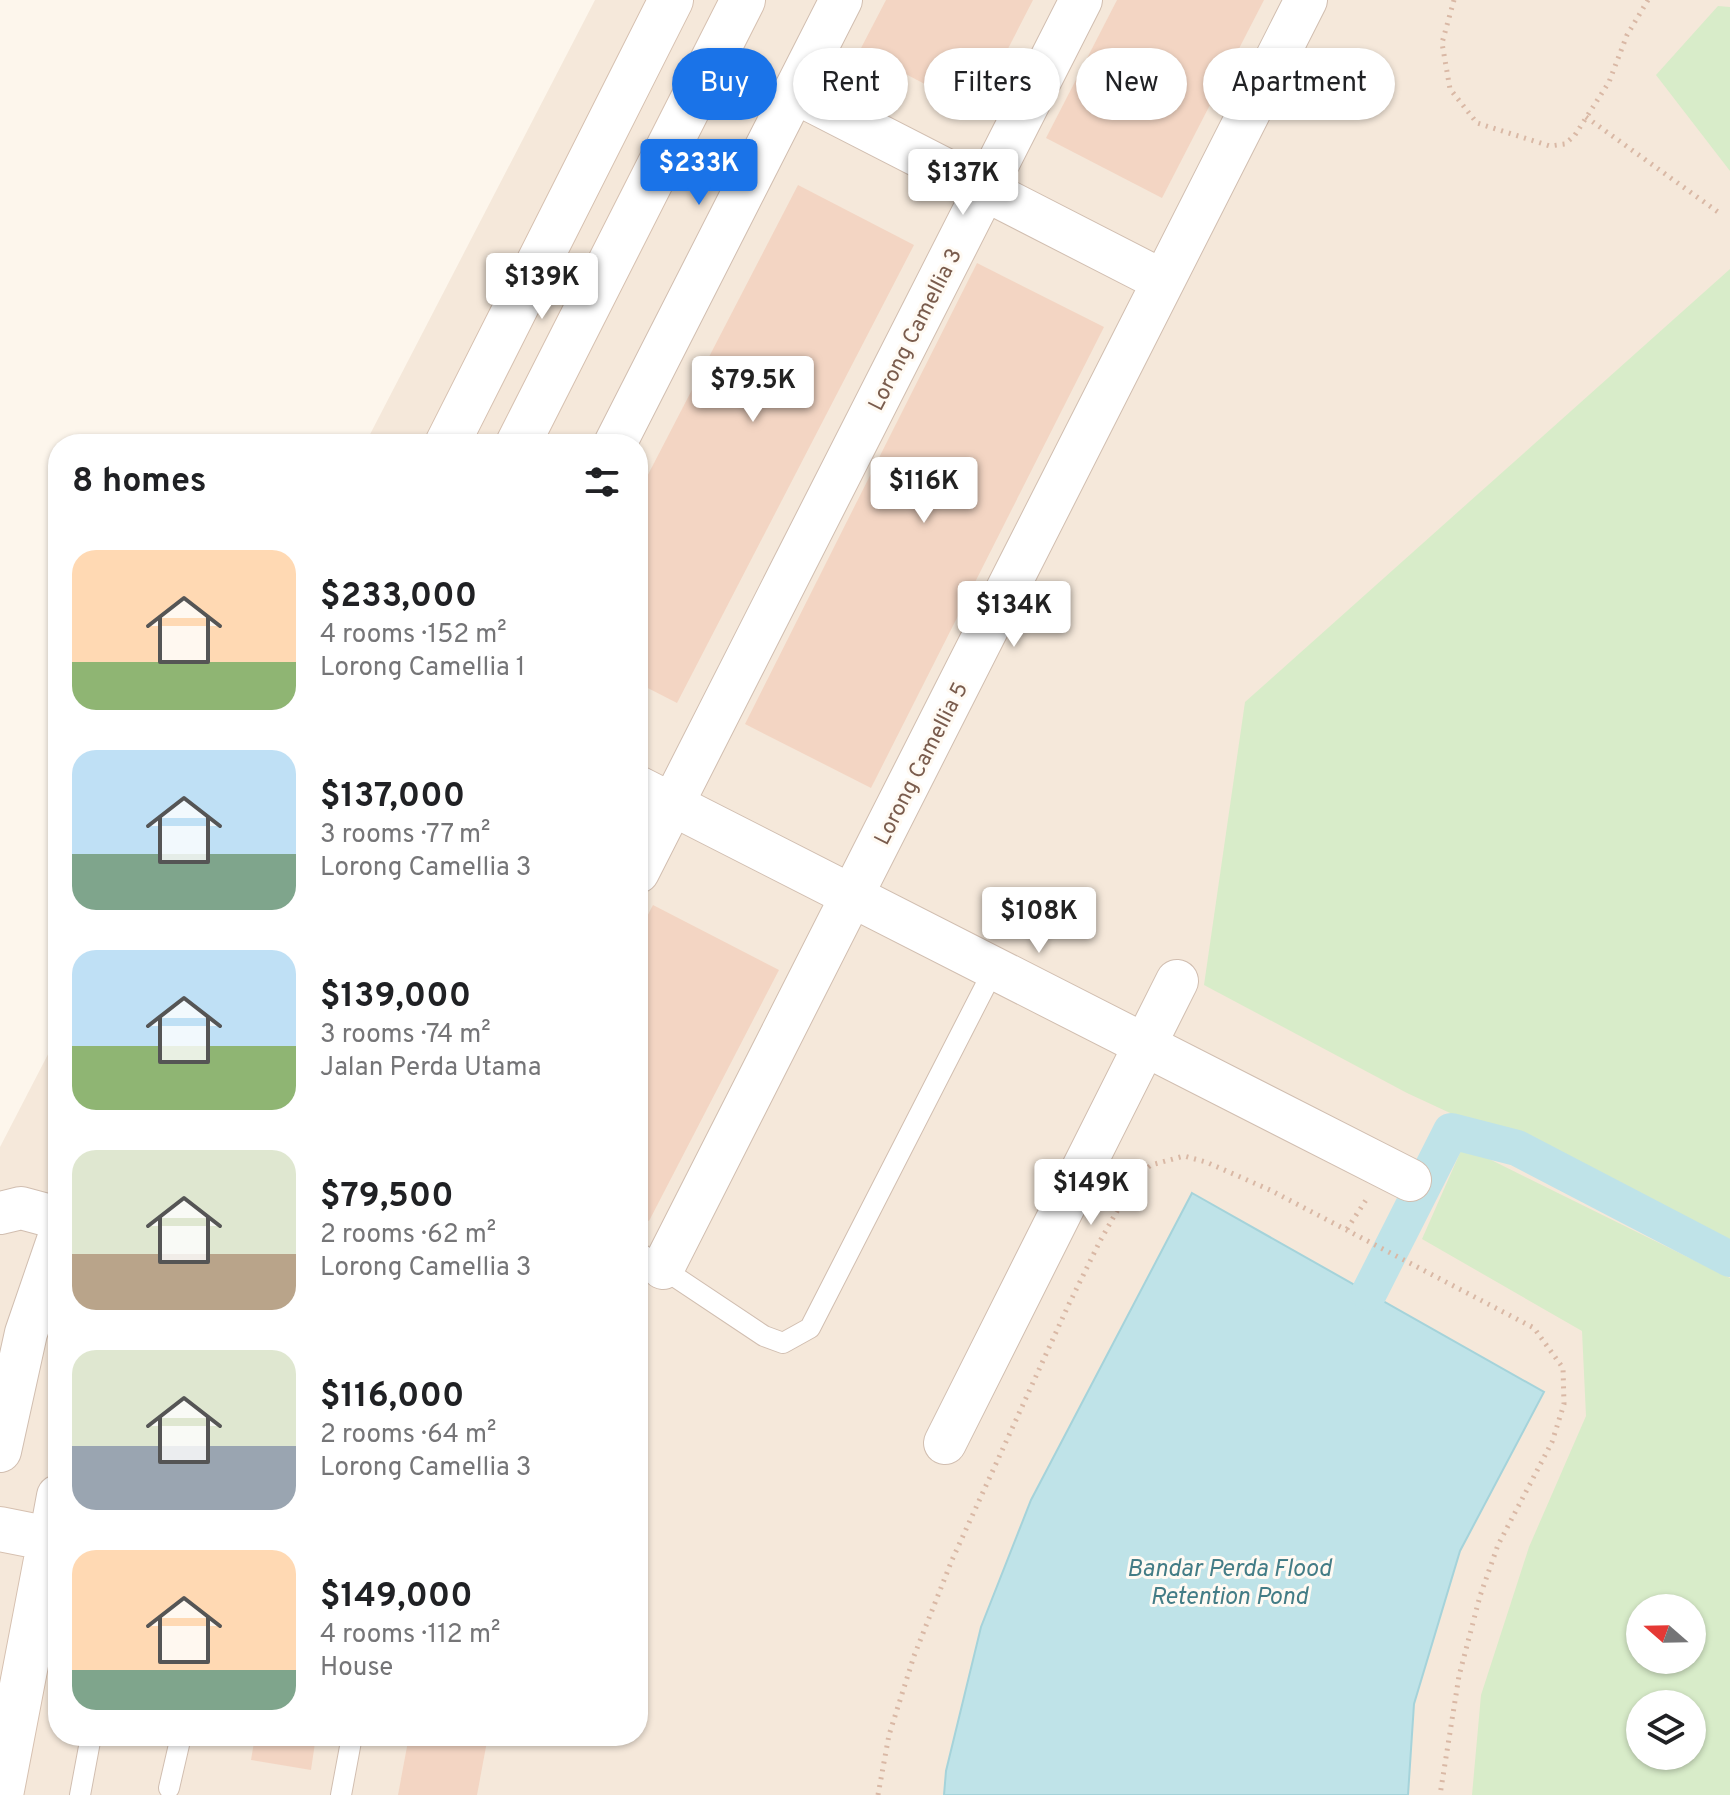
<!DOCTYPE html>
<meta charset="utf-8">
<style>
body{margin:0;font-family:Overpass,sans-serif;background:#f2f2f2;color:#202124;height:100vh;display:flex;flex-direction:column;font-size:30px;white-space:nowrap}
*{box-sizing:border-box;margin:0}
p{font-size:26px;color:#757577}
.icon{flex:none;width:44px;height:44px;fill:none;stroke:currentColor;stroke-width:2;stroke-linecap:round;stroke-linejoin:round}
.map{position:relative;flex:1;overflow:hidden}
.sheet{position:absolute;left:48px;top:434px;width:600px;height:1312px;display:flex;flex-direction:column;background:#fff;border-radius:32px;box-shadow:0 2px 6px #0004}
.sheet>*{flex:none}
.banner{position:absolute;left:672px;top:48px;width:760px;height:72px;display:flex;gap:16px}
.needle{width:52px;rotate:290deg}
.tools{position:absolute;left:1626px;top:1594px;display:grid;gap:16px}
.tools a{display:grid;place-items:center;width:80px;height:80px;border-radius:50%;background:#fff;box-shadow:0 2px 6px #0004;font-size:40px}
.price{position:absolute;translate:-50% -68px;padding:0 18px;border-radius:8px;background:#fff;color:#222;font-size:26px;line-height:52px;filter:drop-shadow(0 2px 4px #0008)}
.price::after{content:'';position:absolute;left:50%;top:48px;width:24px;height:18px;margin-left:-12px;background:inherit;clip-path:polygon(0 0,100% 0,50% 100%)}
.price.active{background:#1a73e8;color:#fff}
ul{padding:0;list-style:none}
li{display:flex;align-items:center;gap:24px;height:200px;padding:0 24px}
li span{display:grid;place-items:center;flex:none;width:224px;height:160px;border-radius:24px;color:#555}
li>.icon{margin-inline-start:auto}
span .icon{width:96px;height:96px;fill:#fffc;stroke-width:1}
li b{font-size:34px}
h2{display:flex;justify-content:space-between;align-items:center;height:96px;padding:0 24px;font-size:34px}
.tag{padding:0 28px;border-radius:36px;background:#fff;box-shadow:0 2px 6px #0004;font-size:28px;line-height:72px}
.tag.active{background:#1a73e8;color:#fff}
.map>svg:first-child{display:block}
</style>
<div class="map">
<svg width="1730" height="1795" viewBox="0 0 1730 1795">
<rect width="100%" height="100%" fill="#fdf6ec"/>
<path fill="#f5e8da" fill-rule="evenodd" d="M 595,0 L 1730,0 L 1730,1795 L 0,1795 L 0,1147 L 58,1035 L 58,1736 L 638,1736 L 638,444 L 365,444 ZM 1640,1608 L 1692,1608 L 1692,1660 L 1640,1660 ZM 1640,1704 L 1692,1704 L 1692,1756 L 1640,1756 Z"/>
<g fill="#d8ecc9" fill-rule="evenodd">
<polygon points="1718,6 1730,7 1730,171 1656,75"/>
<polygon points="1730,269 1730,1243 1407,1093 1204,985 1245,702"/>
<path d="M 1463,1146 L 1730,1278 L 1730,1795 L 1472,1795 L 1481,1695 L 1529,1547 L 1586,1416 L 1582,1331 L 1422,1239 ZM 1692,1608 L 1692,1660 L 1640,1660 L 1640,1608 ZM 1692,1704 L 1692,1756 L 1640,1756 L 1640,1704 Z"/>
</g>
<polygon fill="#bfe3e8" stroke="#a5d3da" stroke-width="2" points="1192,1193 1544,1392 1460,1551 1414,1704 1408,1795 944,1795 946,1771 981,1627 1031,1500"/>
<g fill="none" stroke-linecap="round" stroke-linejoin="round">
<polyline stroke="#bfe3e8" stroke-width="36" points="1369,1293 1451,1131 1517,1148 1730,1259"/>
</g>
<g fill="#f3d5c3">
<polygon points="886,0 1033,0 976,111 860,50"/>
<polygon points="1117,0 1264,0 1162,198 1046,138"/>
<polygon points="798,185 914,245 677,703 638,683 638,494"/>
<polygon points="977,263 1104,327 871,788 745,724"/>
<polygon points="653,905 779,970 649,1221 638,1216 638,934"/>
<polygon points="255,1736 316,1736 311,1770 251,1760"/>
<polygon points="409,1736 488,1736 477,1795 398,1795"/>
</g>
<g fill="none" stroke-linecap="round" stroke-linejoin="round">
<g stroke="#d1beb0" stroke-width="22">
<g id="lane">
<polyline points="638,1252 764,1336 783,1343 810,1328 994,969"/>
<polyline points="169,1788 181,1736"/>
<polyline points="80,1795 91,1736"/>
<polyline points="341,1795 352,1736"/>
</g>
</g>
<g stroke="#d1beb0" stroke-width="44">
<g id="street">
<polyline points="794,92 1163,281"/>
<polyline points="615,444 841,0"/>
<polyline points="638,787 1410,1180"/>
<polyline points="638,872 1081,0"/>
<polyline points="0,1213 21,1208 58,1218"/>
<polyline points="663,1268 1306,0"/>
<polyline points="945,1443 1177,981"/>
<polyline points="0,1451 26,1333 58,1240"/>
<polyline points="50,1539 58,1496"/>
</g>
</g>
<g stroke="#d6c0b0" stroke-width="46">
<g id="secondary">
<polyline points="447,444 671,0"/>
<polyline points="518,444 743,0"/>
<polyline points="0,1529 50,1539 1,1795"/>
</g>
</g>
<g stroke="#d9b8a5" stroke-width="5" stroke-dasharray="2 6" stroke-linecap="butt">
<polyline points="1454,0 1442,43 1450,89 1477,123 1550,146 1565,144 1575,135 1609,82 1627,35 1648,0"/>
<polyline points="1586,117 1718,212"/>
<polyline points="1347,1229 1366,1200"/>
<polyline points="878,1795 889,1735 914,1656 952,1560 1068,1306 1100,1241 1137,1176 1151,1165 1184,1156 1206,1162 1270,1190 1534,1328 1563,1368 1564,1404 1552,1442 1498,1545 1480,1596 1459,1676 1440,1795"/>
</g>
<use href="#lane" stroke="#fff" stroke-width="20"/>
<use href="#street" stroke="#fff" stroke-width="42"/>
<use href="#secondary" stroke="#fff" stroke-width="44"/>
</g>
<g text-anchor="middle" stroke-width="6" stroke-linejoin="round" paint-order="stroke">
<g font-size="22" fill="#7a5c4d" stroke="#fffaf3">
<text transform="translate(914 329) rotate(-63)" y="8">Lorong Camellia 3</text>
<text transform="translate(920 763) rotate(-63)" y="8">Lorong Camellia 5</text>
</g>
<g font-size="24" font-style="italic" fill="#437c86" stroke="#fffaf3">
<text x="1229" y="1576">Bandar Perda Flood<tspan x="1229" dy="28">Retention Pond</tspan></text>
</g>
</g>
</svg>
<div class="tools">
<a><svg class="needle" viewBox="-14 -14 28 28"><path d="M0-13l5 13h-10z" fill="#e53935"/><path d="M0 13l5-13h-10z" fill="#757577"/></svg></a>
<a><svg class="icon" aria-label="layers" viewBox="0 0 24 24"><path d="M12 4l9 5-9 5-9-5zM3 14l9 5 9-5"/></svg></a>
</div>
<b class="price active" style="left:699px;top:207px">$233K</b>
<b class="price" style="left:963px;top:217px">$137K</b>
<b class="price" style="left:542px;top:321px">$139K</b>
<b class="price" style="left:753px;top:424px">$79.5K</b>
<b class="price" style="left:924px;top:525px">$116K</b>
<b class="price" style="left:1014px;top:649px">$134K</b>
<b class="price" style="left:1039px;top:955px">$108K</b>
<b class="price" style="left:1091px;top:1227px">$149K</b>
<div class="banner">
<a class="tag active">Buy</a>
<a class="tag">Rent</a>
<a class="tag">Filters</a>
<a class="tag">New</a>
<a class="tag">Apartment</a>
</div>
<section class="sheet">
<h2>8 homes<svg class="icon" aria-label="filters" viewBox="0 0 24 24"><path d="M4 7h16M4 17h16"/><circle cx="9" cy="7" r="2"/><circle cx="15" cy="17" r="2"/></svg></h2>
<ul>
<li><span style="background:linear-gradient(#ffd9b3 70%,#8fb573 0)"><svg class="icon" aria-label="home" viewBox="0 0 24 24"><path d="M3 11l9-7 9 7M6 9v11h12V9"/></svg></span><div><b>$233,000</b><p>4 rooms · 152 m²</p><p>Lorong Camellia 1</p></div></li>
<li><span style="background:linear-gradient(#bfe0f5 65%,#7fa58c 0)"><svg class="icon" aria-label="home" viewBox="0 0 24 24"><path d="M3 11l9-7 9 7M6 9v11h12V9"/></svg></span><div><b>$137,000</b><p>3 rooms · 77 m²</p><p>Lorong Camellia 3</p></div></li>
<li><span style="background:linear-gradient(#bfe0f5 60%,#8fb573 0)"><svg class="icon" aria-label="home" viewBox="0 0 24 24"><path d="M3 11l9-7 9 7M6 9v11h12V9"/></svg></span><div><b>$139,000</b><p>3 rooms · 74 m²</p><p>Jalan Perda Utama</p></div></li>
<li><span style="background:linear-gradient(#dfe7d0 65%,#b9a48a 0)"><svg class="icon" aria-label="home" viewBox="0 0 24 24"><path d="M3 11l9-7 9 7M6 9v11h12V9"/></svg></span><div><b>$79,500</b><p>2 rooms · 62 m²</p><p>Lorong Camellia 3</p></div></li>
<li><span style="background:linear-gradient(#dfe7d0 60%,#9aa5b1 0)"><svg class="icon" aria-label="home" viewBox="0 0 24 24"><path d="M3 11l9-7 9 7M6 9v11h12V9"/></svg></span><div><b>$116,000</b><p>2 rooms · 64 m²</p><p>Lorong Camellia 3</p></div></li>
<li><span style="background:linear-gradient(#ffd9b3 75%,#7fa58c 0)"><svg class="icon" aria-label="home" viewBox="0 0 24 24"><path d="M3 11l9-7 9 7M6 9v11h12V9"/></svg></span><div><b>$149,000</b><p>4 rooms · 112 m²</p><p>House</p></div></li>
</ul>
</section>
</div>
